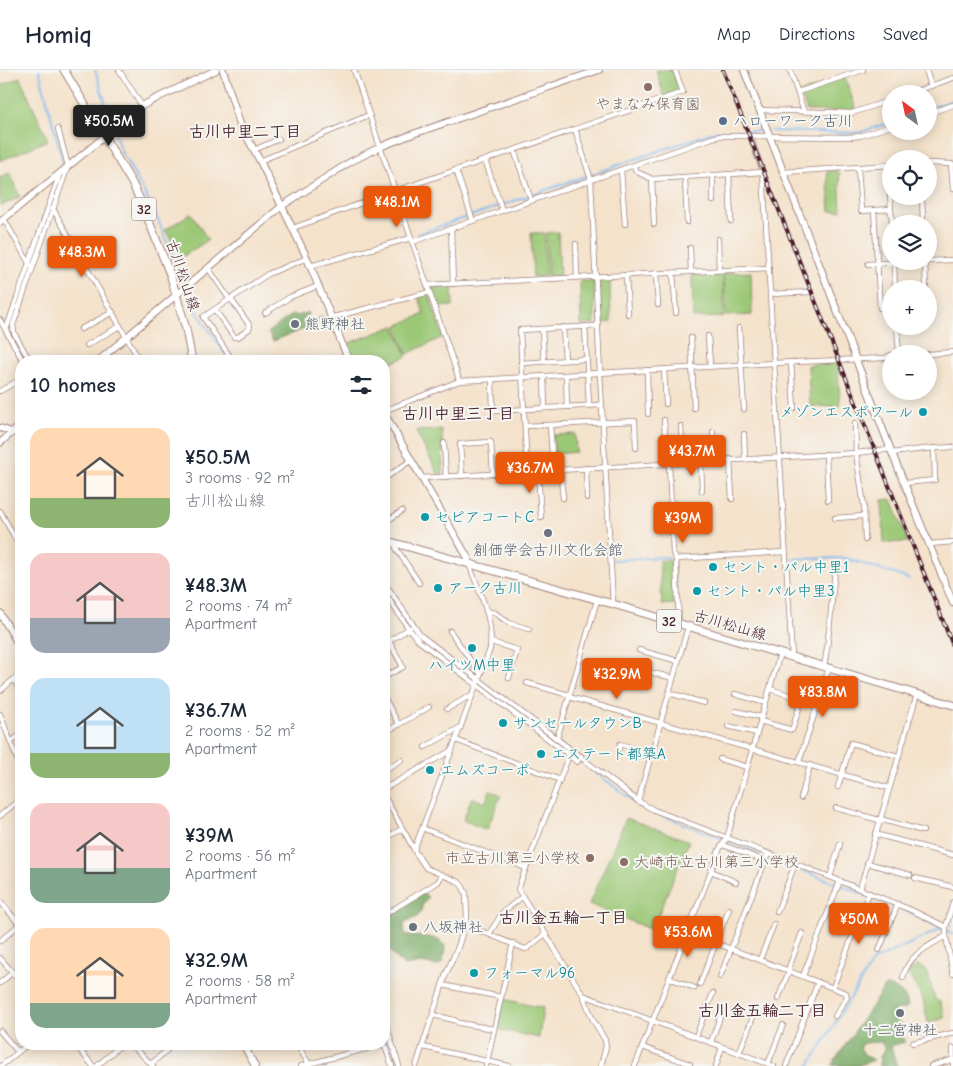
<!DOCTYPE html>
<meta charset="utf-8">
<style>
body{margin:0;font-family:"Comic Neue","Klee One",sans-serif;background:#f2f2f3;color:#1f2937;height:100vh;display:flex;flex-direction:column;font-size:19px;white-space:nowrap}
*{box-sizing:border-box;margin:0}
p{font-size:16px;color:#747a83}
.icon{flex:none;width:28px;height:28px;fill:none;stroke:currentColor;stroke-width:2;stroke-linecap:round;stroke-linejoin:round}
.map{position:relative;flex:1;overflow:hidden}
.sheet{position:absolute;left:15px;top:285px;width:375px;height:695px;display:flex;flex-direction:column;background:#fff;border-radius:20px;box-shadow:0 2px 12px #0003}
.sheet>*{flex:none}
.needle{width:32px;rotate:327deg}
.fabs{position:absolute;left:882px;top:15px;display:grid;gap:10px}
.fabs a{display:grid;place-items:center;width:55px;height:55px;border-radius:50%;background:#fff;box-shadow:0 2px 12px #0003;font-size:25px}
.price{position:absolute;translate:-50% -42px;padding:0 11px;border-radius:5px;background:#ea580c;color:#fff;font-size:16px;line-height:32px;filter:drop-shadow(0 1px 2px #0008)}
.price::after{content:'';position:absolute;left:50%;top:30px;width:15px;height:11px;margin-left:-8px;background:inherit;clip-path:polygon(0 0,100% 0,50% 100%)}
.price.current{background:#222;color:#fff}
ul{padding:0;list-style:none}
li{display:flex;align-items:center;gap:15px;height:125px;padding:0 15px}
li span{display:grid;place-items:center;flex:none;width:140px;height:100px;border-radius:15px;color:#555}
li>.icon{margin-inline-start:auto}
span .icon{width:60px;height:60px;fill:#fffc;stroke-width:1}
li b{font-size:21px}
h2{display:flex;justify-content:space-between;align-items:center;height:60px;padding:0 15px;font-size:21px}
header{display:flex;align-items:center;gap:30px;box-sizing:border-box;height:70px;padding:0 25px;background:#fff;border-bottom:1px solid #e0e1e3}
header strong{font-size:24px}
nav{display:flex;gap:28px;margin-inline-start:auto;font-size:18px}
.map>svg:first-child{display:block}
</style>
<header>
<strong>Homiq</strong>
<nav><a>Map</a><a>Directions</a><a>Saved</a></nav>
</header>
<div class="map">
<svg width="953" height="996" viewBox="0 0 953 996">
<rect width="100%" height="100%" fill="#f6f6f2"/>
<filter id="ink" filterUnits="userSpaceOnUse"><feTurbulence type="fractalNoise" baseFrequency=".02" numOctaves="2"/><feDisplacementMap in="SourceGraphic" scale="10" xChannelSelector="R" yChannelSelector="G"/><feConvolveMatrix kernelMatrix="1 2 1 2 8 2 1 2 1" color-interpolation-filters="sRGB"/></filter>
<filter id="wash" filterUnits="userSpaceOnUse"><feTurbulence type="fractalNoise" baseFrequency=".0096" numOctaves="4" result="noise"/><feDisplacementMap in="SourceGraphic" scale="20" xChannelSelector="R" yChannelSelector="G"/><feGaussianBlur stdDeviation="1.12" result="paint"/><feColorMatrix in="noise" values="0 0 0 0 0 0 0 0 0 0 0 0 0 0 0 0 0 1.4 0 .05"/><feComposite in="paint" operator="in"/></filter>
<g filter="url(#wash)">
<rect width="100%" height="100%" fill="#f4e2cb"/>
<g fill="#9bc876" stroke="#727450">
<polygon points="656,0 673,0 680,21 664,26"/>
<polygon points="20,7 48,70 0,91 0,16"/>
<polygon points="845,7 856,39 853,41 807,41 800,23"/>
<polygon points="827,101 836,101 839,102 841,141 830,141"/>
<polygon points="10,103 20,127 0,136 0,107"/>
<polygon points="191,143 208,170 182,187 165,160"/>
<polygon points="558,162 560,206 548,206 546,163"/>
<polygon points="531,163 544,163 546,206 533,207"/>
<polygon points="751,202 752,245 726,246 724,203"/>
<polygon points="723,204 724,247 693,248 692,205"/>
<polygon points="610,209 611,252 600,253 598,210"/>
<polygon points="580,211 594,211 595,254 581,255"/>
<polygon points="452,217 453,236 437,237 430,220 431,218"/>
<polygon points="429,224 443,267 407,284 396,256 424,244 419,228"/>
<polygon points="394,256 407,286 384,296 384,291 352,291 344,275"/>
<polygon points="838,293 840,336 810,337 808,295"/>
<polygon points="442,360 443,404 438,404 416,361"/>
<polygon points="575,364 576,382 554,384 553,365"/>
<polygon points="892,429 908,472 884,473 882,430"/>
<polygon points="670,490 674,492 676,534 662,535 659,491"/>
<polygon points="490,720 501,725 487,760 463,750 472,727 485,733"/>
<polygon points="626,748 689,771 652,860 589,834"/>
<polygon points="918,895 927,902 935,929 940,932 945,948 928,953 923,930 908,903"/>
<polygon points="503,929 543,938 539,968 497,959"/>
</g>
<g fill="#7cac67" stroke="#636649">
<polygon points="308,242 308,245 302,250 303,253 322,247 324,251 273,271 268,262 293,244 298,246"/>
<path d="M 424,823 L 428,827 C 415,842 429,844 405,852 L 404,857 L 405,864 L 409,866 C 422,867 437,865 445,876 L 443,892 L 438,896 L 421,893 L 405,896 C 396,891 387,877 384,867 C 383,860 384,853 384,846 Z"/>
<path d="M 885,916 C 896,916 906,924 908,935 L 905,939 L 896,939 L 891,946 L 893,949 L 900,954 L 905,972 L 891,976 L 897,996 L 880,996 L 880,987 L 885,979 L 881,972 L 863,973 L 860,978 L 865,985 L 874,990 L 856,996 L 832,995 Z"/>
</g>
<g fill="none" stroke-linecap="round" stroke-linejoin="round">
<g stroke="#7cb9ef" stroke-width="2">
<polyline points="39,0 64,96"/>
<polyline points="95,0 112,54"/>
<polyline points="929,39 953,30"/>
<polyline points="771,61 853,63 861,62 891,52"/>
<polyline points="115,64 121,81 155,142 177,198"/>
<polyline points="46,154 62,107"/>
<polyline points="418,164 717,61 766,61"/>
<polyline points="189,230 230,291"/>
<polyline points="26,291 12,266 10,259 37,180"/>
<polyline points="682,486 692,486"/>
<polyline points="789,489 845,488 909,509"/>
<polyline points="613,490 668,487"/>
<polyline points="384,517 415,563"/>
<polyline points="418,567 641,737 894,836"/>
<polyline points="901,838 953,864"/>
<polyline points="951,855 953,855"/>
<polyline points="384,957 395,996"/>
<polyline points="134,974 150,989"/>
<polyline points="155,994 157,996"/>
<polyline points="809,996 873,891 941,859"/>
</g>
</g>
</g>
<g filter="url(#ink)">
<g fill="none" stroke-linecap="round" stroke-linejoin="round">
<g stroke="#9f807b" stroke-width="6">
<g id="street">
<polyline points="119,0 142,36"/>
<polyline points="354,0 457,303 459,311"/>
<polyline points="790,0 804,42"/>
<polyline points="926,0 931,16"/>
<polyline points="798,22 863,0"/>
<polyline points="908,24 953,8"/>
<polyline points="760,40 852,43 891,30"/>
<polyline points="929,43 953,35"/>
<polyline points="575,59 591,110 600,303 613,534"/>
<polyline points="750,66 849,67 860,66 891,56"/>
<polyline points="254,80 279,69"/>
<polyline points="514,80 531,130"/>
<polyline points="485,90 502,140"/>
<polyline points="260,91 369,45"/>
<polyline points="929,93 951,94"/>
<polyline points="953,95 951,94 953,119"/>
<polyline points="633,96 637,102 652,109 763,102"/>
<polyline points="858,97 861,141 891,139 888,95"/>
<polyline points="456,100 473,151"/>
<polyline points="621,100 625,154"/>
<polyline points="784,102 890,95"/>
<polyline points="729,104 731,151"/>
<polyline points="713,106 713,131"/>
<polyline points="685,108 687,152"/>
<polyline points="652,109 654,154"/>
<polyline points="922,126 923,154"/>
<polyline points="53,139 140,291"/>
<polyline points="891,139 892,154"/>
<polyline points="874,140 880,238"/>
<polyline points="4,149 30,195"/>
<polyline points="293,158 395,121 683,22 675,0"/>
<polyline points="451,158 453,214"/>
<polyline points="718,169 719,200"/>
<polyline points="412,172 712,68 720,66 750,66 763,102 774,293 885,288 891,285"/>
<polyline points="576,174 577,207"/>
<polyline points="690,178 691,202"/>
<polyline points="894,191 895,219"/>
<polyline points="925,191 926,219"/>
<polyline points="929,191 953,190"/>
<polyline points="868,194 920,191"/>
<polyline points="310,196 411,168"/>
<polyline points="208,198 230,230"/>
<polyline points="656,203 658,235"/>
<polyline points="673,203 676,243"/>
<polyline points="626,205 628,244"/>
<polyline points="427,215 769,198"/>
<polyline points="771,224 811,222"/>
<polyline points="215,240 234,267 238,267 249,259 250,256 231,229"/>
<polyline points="265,243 290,227 318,216"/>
<polyline points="330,248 430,222"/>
<polyline points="0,250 23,291"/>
<polyline points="585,256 589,336"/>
<polyline points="897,256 899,284"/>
<polyline points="563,257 565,290"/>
<polyline points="739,258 744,339"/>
<polyline points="81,259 113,242"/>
<polyline points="542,259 544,291"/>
<polyline points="6,260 60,103"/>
<polyline points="708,266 710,296"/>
<polyline points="691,268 694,338"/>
<polyline points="87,275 120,256"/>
<polyline points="929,284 953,282"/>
<polyline points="30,291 14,263 13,255 68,96 58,59"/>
<polyline points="233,291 203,247 268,204 307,188"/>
<polyline points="791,292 794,338"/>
<polyline points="521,293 587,289"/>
<polyline points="664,299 666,334"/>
<polyline points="647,300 648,344"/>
<polyline points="566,305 567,337"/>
<polyline points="544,306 545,338"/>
<polyline points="492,309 493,341 601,335"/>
<polyline points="0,321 21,309"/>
<polyline points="384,341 459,311 774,293 792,587"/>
<polyline points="664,350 667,393"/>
<polyline points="855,353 856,383 864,436 865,470"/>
<polyline points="550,355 553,400"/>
<polyline points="525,356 635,351 636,378"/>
<polyline points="681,356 683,392"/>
<polyline points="713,362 714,390"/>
<polyline points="744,364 745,389"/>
<polyline points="444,373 446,407"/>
<polyline points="892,383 923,379 953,377"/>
<polyline points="826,384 828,430"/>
<polyline points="730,389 732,429"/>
<polyline points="701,391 702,421"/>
<polyline points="669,393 673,483 676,489 679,554"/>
<polyline points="586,398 587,428"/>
<polyline points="560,400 563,428"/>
<polyline points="538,401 541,447"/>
<polyline points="527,402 520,260 597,256"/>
<polyline points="462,406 460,374 491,372 493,404"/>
<polyline points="421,408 856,383 891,379"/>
<polyline points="384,409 410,391"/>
<polyline points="905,413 935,410 934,378"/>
<polyline points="0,441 21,479"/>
<polyline points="835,448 864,446"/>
<polyline points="384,453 402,441"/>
<polyline points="395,473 396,478 419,513"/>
<polyline points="930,474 953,472"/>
<polyline points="676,489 785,482"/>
<polyline points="384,512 420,565 557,669"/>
<polyline points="384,522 409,559 419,571 569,685"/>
<polyline points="597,530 557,669 638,731 654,740 830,807 911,840 946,857"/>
<polyline points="486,541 495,543 509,553 529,559"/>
<polyline points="450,561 478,601 481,603"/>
<polyline points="491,572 517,580 509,608"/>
<polyline points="639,580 678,591"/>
<polyline points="630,597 673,608"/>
<path d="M 824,597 C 830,565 831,533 835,502"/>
<polyline points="384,607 403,597 389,571 410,558"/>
<polyline points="14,609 21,624"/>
<polyline points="527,613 569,625"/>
<polyline points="0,621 21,603"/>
<polyline points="669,623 704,633"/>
<polyline points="735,624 766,633"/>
<polyline points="384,627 399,655"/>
<polyline points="569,627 889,718"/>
<polyline points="447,639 473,624"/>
<polyline points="736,641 761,647"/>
<polyline points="0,644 21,699"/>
<polyline points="760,651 792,660 802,629 770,619"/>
<polyline points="728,656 757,663"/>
<polyline points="384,663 429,637"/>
<polyline points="456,670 560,710"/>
<polyline points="11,672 21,664"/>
<polyline points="425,677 461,657"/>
<polyline points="619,679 620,674 652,684"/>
<polyline points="581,686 577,692 569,685 518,819 583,925 774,996"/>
<polyline points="720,689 747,697"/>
<polyline points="799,692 829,598"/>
<polyline points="384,700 401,690"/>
<polyline points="838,717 851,673 898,686"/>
<polyline points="384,719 452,680"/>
<polyline points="384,726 414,779"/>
<polyline points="801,728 810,695"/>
<polyline points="638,731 688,557"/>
<polyline points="836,738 879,750"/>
<polyline points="0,746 21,728"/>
<polyline points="880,749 923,761"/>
<polyline points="422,758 526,798"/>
<polyline points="875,764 953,785"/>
<polyline points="384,769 402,759"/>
<polyline points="723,775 765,791"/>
<polyline points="867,793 910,805"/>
<polyline points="711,801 736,812"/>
<polyline points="830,807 840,774"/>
<polyline points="915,808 953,817"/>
<polyline points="860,819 917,624"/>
<polyline points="0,831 20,855"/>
<polyline points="953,832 946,857 946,866 953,904"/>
<polyline points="777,842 795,794"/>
<polyline points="384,845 438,812 442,805"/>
<polyline points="466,855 525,879 528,878 545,864"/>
<polyline points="687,862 846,923 847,927 835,946"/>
<polyline points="489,864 503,842 522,827"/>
<polyline points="0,871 20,854"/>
<polyline points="879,880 898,834"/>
<polyline points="0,888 21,912"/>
<polyline points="760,889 774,854"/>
<polyline points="788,900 802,863"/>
<polyline points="803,906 840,811"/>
<polyline points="720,907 768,784"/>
<polyline points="669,908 695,918"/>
<path d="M 903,908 C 907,886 928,876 946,866"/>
<polyline points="0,913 13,902"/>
<polyline points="700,914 729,839"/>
<polyline points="442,915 501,927"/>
<polyline points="833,917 869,823"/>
<polyline points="583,925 593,950 605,970 606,976 601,996"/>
<polyline points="778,929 789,901"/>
<polyline points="433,945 454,950 459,953 494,959"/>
<polyline points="384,947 399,996"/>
<polyline points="0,961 18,982"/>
<polyline points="696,966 713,923"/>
<polyline points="711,972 722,942"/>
<polyline points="384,973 392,996"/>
<polyline points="913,973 953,963"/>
<polyline points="75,974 93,996"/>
<polyline points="131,974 153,996"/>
<polyline points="297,974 310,996"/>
<polyline points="423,977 509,996"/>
<polyline points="642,977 690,994"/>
<polyline points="739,983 755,942"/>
<polyline points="151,994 174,974"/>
<polyline points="768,994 783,955"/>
<polyline points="1,996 28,974"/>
<polyline points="97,996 122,974"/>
<polyline points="301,996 384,974"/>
<path d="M 416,996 L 446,904 L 458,877 L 467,848 L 466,824 L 463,817 L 459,812 L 426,798 L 414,780 L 490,579 C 494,550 479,521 469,494"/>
<polyline points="486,996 513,873"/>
<polyline points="635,996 711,801 720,778 727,768 780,583"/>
<polyline points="716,996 722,977"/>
<polyline points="786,996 818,912"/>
<polyline points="931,996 952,990"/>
<polyline points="953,996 953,978"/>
</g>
</g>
<g stroke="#9f807b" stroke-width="8">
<g id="secondary">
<polyline points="223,0 240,54 260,91 307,188 349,291"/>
<polyline points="744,0 892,383 953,533"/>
<polyline points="0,152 142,36 157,28 216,0"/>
<polyline points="98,291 282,136 350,92 380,77 413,64 599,0"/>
<polyline points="384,343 468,488 468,493"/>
<polyline points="0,358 21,365"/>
<polyline points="0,373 21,355"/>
<polyline points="0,543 21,579"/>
<polyline points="243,974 255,996"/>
</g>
</g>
<g stroke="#9f807b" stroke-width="9">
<g id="primary">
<polyline points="64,0 132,113 143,136 171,207 186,259 192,291"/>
<polyline points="384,470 613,534 953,635"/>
</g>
</g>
<use href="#street" stroke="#fff" stroke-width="4.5"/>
<use href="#secondary" stroke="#fff" stroke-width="6"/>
<use href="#primary" stroke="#fff" stroke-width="7"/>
<g stroke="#4a1f2b" stroke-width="4">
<polyline id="rail" points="723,0 953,576"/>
</g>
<use href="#rail" stroke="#f6f6f2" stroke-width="2" stroke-dasharray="5.5" stroke-linecap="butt"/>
</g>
</g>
<g fill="#8d6e63" stroke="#f6f6f2" stroke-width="2">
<circle cx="648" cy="17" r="5"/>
<circle cx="590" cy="788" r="5"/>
<circle cx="624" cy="792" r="5"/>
</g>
<circle fill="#5c6f8a" stroke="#f6f6f2" stroke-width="2" cx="723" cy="51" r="5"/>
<g fill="#6b7280" stroke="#f6f6f2" stroke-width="2">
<circle cx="295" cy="254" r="5"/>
<circle cx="548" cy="463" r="5"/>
<circle cx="413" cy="857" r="5"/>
<circle cx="900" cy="943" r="5"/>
</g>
<g fill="#0f9aa8" stroke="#f6f6f2" stroke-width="2">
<circle cx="923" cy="342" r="5"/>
<circle cx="425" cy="447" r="5"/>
<circle cx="713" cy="497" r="5"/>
<circle cx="438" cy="518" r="5"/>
<circle cx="697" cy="521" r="5"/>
<circle cx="472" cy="578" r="5"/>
<circle cx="503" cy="653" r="5"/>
<circle cx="541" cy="684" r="5"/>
<circle cx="430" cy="700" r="5"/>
<circle cx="474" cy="903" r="5"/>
</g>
<g text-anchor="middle" stroke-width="4" stroke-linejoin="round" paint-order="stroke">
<g fill="#f6f6f2" stroke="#7e6067" stroke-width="1">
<rect x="131.5" y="127.5" width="25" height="23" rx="4"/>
<rect x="656.5" y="539.5" width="25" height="23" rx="4"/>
</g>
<g font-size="14" font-weight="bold" fill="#4a1f2b">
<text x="144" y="144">32</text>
<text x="669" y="556">32</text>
</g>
<g font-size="15" fill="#785e54" stroke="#f6f6f2">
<text x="648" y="39">やまなみ保育園</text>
<text x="580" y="793" text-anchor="end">市立古川第三小学校</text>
<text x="634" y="797" text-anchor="start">大崎市立古川第三小学校</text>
</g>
<g font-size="15" fill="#4e5e75" stroke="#f6f6f2" text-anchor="start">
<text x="733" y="56">ハローワーク古川</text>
</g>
<g font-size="15" fill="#4a1f2b" stroke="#f6f6f2">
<text transform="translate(183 205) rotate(71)" y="5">古川松山線</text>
<text transform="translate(730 555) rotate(16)" y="5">古川松山線</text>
</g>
<g font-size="15" fill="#5b616d" stroke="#f6f6f2" text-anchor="start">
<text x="305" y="259">熊野神社</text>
<text x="548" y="485" text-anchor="middle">創価学会古川文化会館</text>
<text x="423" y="862">八坂神社</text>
<text x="900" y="965" text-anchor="middle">十二宮神社</text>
</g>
<g font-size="15" fill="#0d838f" stroke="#f6f6f2" text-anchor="start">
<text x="913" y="347" text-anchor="end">メゾンエスポワール</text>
<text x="435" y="452">セピアコートC</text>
<text x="723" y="502">セント・パル中里1</text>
<text x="448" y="523">アーク古川</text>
<text x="707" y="526">セント・パル中里3</text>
<text x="472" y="600" text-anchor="middle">ハイツM中里</text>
<text x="513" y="658">サンセールタウンB</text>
<text x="551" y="689">エステート都築A</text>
<text x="440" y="705">エムズコーポ</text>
<text x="484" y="908">フォーマル96</text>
</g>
<g font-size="16" font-weight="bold" fill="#4a1f2b" stroke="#f6f6f2">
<text x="245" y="67">古川中里二丁目</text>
<text x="458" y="349">古川中里三丁目</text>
<text x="563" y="853">古川金五輪一丁目</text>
<text x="762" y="946">古川金五輪二丁目</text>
</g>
</g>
</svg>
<div class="fabs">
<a><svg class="needle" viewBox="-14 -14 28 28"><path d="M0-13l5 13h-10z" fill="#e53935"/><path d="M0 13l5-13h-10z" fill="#747a83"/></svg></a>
<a><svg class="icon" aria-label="locate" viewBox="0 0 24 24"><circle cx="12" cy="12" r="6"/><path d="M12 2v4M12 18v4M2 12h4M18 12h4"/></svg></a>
<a><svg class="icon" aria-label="layers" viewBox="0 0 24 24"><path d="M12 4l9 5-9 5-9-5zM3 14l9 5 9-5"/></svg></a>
<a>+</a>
<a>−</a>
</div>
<b class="price current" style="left:109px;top:77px">¥50.5M</b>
<b class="price" style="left:397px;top:158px">¥48.1M</b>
<b class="price" style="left:82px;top:208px">¥48.3M</b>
<b class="price" style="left:692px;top:407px">¥43.7M</b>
<b class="price" style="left:530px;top:424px">¥36.7M</b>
<b class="price" style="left:683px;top:474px">¥39M</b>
<b class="price" style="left:617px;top:630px">¥32.9M</b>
<b class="price" style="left:823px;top:648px">¥83.8M</b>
<b class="price" style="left:859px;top:875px">¥50M</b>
<b class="price" style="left:688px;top:888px">¥53.6M</b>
<section class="sheet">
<h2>10 homes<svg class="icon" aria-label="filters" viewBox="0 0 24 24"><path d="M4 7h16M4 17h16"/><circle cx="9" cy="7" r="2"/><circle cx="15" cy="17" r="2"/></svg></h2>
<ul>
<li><span style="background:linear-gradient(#ffd9b3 70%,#8fb573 0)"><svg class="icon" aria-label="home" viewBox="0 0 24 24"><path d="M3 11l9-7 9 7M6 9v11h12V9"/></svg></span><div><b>¥50.5M</b><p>3 rooms · 92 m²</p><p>古川松山線</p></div></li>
<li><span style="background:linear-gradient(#f6c9c9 65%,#9aa5b1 0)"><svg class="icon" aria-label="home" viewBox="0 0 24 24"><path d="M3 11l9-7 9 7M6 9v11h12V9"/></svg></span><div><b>¥48.3M</b><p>2 rooms · 74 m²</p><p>Apartment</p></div></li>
<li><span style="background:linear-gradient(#bfe0f5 75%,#8fb573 0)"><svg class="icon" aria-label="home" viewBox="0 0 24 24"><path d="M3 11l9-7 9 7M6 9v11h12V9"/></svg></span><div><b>¥36.7M</b><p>2 rooms · 52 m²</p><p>Apartment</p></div></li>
<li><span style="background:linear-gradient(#f6c9c9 65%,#7fa58c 0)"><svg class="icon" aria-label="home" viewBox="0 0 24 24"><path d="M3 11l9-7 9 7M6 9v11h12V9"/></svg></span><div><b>¥39M</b><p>2 rooms · 56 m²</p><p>Apartment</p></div></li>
<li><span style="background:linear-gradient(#ffd9b3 75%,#7fa58c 0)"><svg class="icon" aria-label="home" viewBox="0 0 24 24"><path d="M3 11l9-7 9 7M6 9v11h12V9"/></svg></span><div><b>¥32.9M</b><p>2 rooms · 58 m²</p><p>Apartment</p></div></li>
</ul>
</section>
</div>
